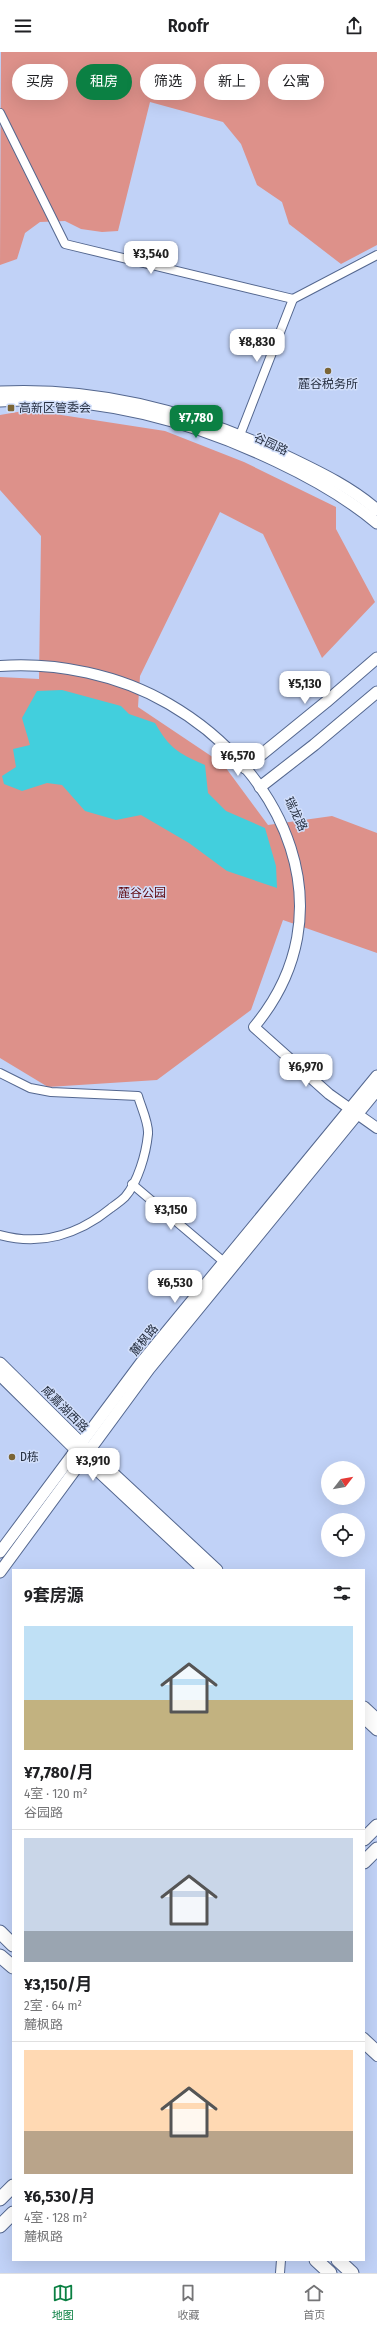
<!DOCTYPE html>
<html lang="zh">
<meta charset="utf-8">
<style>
body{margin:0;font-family:"Fira Sans Condensed","Noto Sans SC",sans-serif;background:#f6f6f6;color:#202124;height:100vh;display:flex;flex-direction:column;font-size:15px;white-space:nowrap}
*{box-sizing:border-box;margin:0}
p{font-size:13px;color:#757577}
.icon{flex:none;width:22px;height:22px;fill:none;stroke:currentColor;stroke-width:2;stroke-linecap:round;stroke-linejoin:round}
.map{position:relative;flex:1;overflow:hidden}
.sheet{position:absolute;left:12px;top:1517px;width:353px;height:692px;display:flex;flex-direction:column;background:#fff;border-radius:0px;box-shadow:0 4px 16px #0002}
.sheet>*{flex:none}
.hud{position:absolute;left:12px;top:12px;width:353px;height:36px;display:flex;gap:8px}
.needle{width:26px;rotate:59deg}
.fabs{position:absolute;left:321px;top:1409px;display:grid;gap:8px}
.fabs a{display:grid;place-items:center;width:44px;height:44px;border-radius:50%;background:#fff;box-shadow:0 4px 16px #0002;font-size:20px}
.price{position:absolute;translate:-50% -34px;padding:0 9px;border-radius:8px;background:#fff;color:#222;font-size:13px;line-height:26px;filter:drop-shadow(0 1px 2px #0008)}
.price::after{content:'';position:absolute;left:50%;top:24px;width:12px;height:9px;margin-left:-6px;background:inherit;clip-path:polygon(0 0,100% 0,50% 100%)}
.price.on{background:#0b8043;color:#fff}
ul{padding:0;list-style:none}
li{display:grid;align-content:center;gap:8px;height:212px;padding:0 12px}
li+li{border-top:1px solid #e0e0e0}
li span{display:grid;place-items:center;height:124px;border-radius:0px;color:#555}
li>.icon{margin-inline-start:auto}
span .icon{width:72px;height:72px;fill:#fffc;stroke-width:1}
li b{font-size:17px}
h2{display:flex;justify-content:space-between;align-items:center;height:48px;padding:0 12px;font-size:17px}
.chip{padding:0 14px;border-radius:18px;background:#fff;box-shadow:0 4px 16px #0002;font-size:14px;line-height:36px}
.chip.on{background:#0b8043;color:#fff}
header{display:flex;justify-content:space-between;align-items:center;height:52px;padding:0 12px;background:#fff;font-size:18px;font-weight:600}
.tabs{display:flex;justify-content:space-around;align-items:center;height:56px;border-top:1px solid #e0e0e0;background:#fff;font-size:11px;color:#757577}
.tabs a{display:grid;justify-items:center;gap:2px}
.tabs .on{color:#0b8043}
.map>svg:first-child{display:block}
</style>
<header><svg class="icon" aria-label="menu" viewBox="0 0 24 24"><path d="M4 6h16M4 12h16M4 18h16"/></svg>Roofr<svg class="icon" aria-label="share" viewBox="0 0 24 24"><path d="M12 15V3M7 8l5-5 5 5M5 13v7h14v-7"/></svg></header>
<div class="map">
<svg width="377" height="2221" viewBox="0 0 377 2221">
<rect width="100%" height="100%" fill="#c1d2f7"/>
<g fill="#dd918a">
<polygon points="1,0 377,0 377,193 341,212 289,172 282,150 257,133 241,92 223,70 150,50 118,179 102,180 81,177 65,169 40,170 25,181 17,207 0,213"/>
<polygon points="29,358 165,379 244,410 336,455 336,477 375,550 322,606 263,482 220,460 140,624 138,655 223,712 268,773 332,764 377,781 377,901 283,868 251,958 157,1028 48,1035 0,1006 0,625 39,627 41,484 0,438 0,363"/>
</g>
<path fill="#42cfdd" d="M 62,638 L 121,654 L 129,662 L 155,671 C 170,697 178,701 205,713 L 208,741 L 226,759 L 265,776 L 276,814 L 277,836 L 227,819 L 189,791 L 141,763 L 116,768 L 85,759 L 62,733 L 47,731 L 22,739 L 4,732 L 2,724 L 16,715 L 13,697 L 30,693 L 22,666 L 37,639 Z"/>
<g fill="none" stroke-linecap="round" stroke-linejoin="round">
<g stroke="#54678f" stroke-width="10">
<g id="minor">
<polyline points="0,61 65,192 293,247 377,203"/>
<polyline points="240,383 293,247"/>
<path d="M 0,1021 L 30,1036 L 51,1040 L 138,1044 C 141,1055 149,1071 148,1082 C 146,1102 138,1130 125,1145 C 121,1149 115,1153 111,1156 C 78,1183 40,1194 0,1183"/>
<polyline points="132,1132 224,1210"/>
<polyline points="364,1985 377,1997"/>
<polyline points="364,1993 377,2005"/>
<polyline points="280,2221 281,2208"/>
</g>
</g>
<g stroke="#54678f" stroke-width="12">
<path id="tertiary" d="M 0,614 C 57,610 120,623 169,652 C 285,719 349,861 254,975 L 329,1042 L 377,1076"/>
</g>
<g stroke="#54678f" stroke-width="13">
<g id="secondary">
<path d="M 0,340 C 103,335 200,362 292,407 C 321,421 352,436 377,458"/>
<path d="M 0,349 C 96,343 190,368 276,409 C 312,426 346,445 377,471"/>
<polyline points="245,716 326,650 377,606"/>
<polyline points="260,735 314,693 377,640"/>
<polyline points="0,1311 88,1398 217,1518"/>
<polyline points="0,1323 82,1404 204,1518"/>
<polyline points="0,1500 141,1311 377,1024"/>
<polyline points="0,1520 149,1317 377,1038"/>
<polyline points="364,1655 377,1667"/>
<polyline points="364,1666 377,1678"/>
</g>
</g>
<g stroke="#54678f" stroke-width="15">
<g id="primary">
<polyline points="364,1787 377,1774"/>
<polyline points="364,1810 377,1797"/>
<polyline points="0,1880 13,1893"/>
<polyline points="0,1904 13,1915"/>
<polyline points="0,2147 13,2134"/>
<polyline points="0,2174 13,2161"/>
<polyline points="316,2208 330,2221"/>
<polyline points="338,2208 352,2221"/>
</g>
</g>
<use href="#minor" stroke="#fff" stroke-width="8"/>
<use href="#tertiary" stroke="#fff" stroke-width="10"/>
<use href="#secondary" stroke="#fff" stroke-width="11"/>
<use href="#primary" stroke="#fff" stroke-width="13"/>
</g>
<g fill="#7b6535" stroke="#d2dffb" stroke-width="1.5">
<circle cx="328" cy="319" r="4"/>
<rect x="7" y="352" width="8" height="8" rx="2"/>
<circle cx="12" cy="1405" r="4"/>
</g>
<g text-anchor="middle" stroke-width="3" stroke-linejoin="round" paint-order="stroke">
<g font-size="12" fill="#273041" stroke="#d2dffb" text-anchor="start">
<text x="328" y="336" text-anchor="middle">麓谷税务所</text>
<text x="19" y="360">高新区管委会</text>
<text x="20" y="1409">D栋</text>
</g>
<g font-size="12" fill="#273041" stroke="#d2dffb">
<text transform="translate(271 392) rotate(25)" y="4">谷园路</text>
<text transform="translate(296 762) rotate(64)" y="4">瑞龙路</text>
<text transform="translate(144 1288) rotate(-51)" y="4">麓枫路</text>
<text transform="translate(65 1357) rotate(45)" y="4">咸嘉湖西路</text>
</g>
<g font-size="12" fill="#5e050c" stroke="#d2dffb">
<text x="142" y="845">麓谷公园</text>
</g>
</g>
</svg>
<div class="fabs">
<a><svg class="needle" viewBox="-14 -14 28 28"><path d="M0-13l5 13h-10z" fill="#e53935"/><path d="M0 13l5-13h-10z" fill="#757577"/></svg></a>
<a><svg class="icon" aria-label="locate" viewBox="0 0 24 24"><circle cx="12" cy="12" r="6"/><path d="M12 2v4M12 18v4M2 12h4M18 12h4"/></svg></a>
</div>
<b class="price" style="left:151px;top:223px">¥3,540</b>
<b class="price" style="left:257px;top:311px">¥8,830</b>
<b class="price on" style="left:196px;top:387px">¥7,780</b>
<b class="price" style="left:305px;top:653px">¥5,130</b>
<b class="price" style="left:238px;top:725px">¥6,570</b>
<b class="price" style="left:306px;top:1036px">¥6,970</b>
<b class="price" style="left:171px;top:1179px">¥3,150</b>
<b class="price" style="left:175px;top:1252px">¥6,530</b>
<b class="price" style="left:93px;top:1430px">¥3,910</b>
<div class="hud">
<a class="chip">买房</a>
<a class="chip on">租房</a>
<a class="chip">筛选</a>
<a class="chip">新上</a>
<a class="chip">公寓</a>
</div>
<section class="sheet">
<h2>9套房源<svg class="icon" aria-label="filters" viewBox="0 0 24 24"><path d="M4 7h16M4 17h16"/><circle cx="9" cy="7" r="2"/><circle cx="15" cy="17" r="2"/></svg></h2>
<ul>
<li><span style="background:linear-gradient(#bfe0f5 60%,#c2b280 0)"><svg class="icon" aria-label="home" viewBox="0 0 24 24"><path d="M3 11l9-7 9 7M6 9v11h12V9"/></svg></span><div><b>¥7,780/月</b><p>4室 · 120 m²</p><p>谷园路</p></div></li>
<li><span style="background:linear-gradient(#c9d6e8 75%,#9aa5b1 0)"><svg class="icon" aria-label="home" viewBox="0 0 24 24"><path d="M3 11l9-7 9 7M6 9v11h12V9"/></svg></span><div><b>¥3,150/月</b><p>2室 · 64 m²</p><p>麓枫路</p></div></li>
<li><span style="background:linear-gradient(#ffd9b3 65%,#b9a48a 0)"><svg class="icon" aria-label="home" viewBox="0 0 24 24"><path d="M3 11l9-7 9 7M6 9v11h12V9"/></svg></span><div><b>¥6,530/月</b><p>4室 · 128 m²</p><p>麓枫路</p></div></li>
</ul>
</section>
</div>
<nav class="tabs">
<a class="on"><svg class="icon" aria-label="map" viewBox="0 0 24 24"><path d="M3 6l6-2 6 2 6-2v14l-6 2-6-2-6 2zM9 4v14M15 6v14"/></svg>地图</a>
<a><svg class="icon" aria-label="saved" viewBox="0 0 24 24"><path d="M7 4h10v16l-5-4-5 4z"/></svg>收藏</a>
<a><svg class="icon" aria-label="home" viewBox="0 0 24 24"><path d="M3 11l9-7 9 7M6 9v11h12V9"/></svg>首页</a>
</nav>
